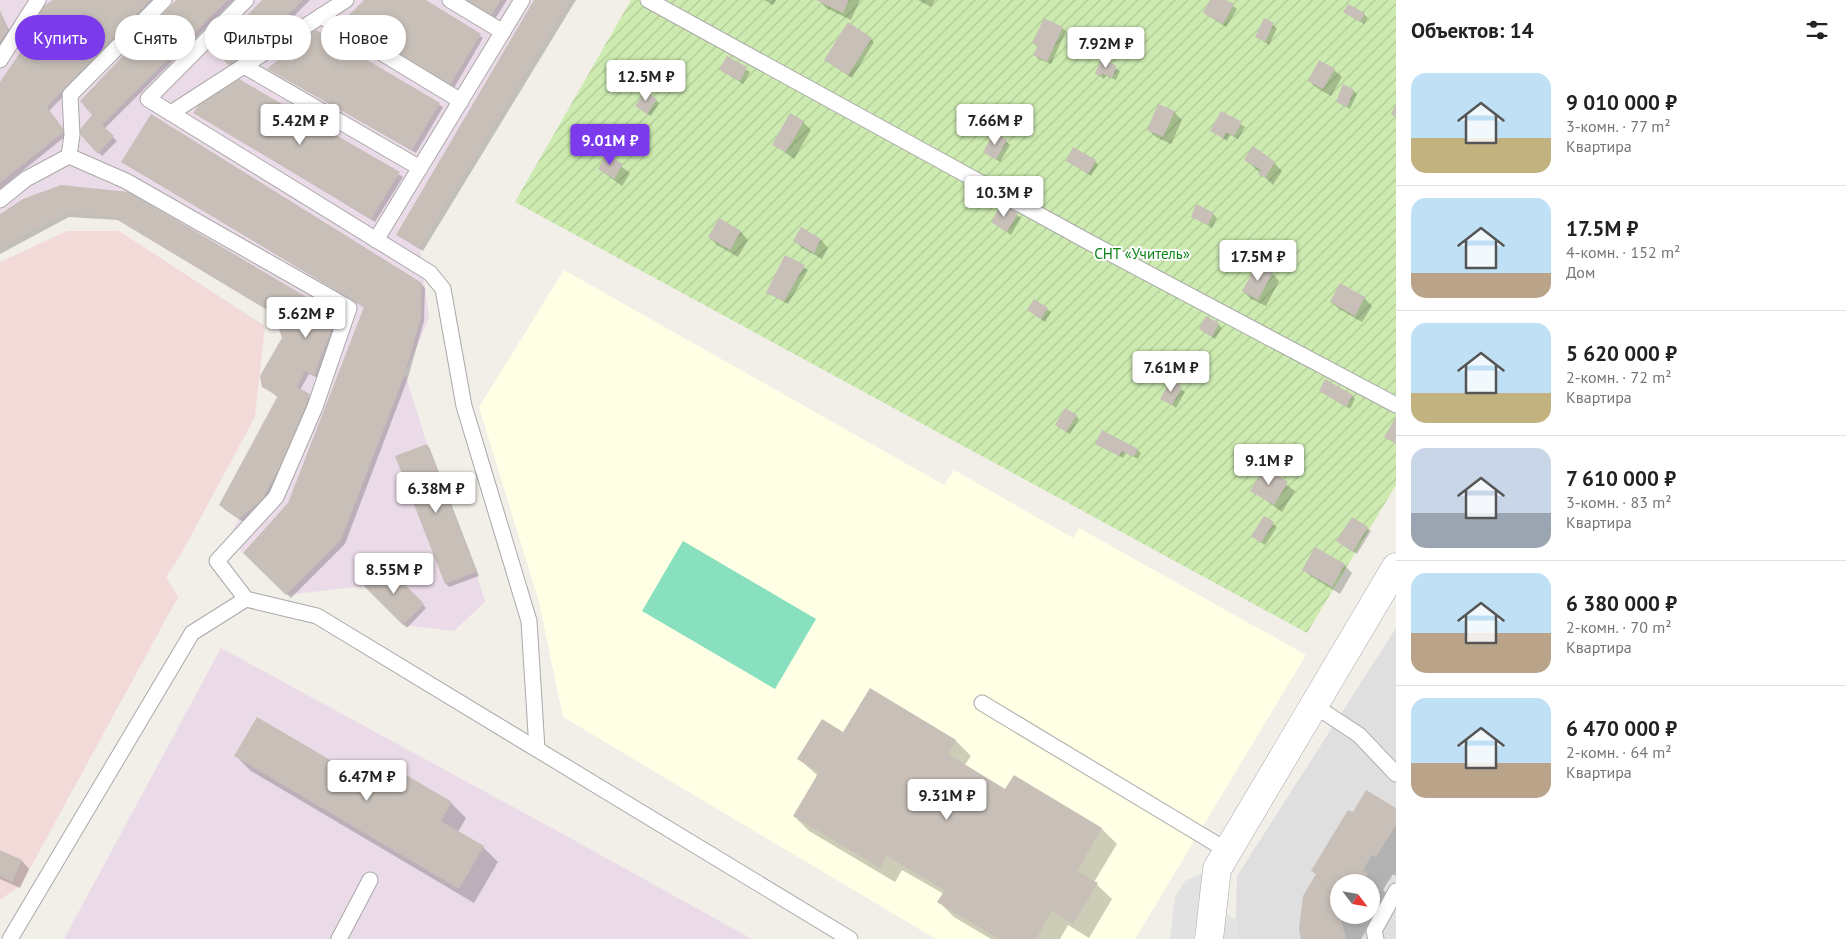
<!DOCTYPE html>
<html lang="ru">
<meta charset="utf-8">
<style>
body{margin:0;font-family:"PT Sans",sans-serif;background:#f2f2f2;color:#222;height:100vh;display:flex;flex-direction:column;font-size:19px;white-space:nowrap}
*{box-sizing:border-box;margin:0}
p{font-size:16px;color:#767676}
.icon{flex:none;width:28px;height:28px;fill:none;stroke:currentColor;stroke-width:2;stroke-linecap:round;stroke-linejoin:round}
.map{position:relative;flex:1;overflow:hidden}
.drawer{display:flex;flex-direction:column;background:#fff;width:450px}
.drawer>*{flex:none}
.top-card{position:absolute;left:15px;top:15px;width:475px;height:45px;display:flex;gap:10px}
.needle{width:32px;rotate:121deg}
.buttons{position:absolute;left:1330px;top:874px;display:grid;gap:10px}
.buttons a{display:grid;place-items:center;width:50px;height:50px;border-radius:50%;background:#fff;box-shadow:0 2px 8px #0003;font-size:25px}
.price{position:absolute;translate:-50% -42px;padding:0 11px;border-radius:5px;background:#fff;color:#222;font-size:16px;line-height:32px;filter:drop-shadow(0 1px 2px #0008)}
.price::after{content:'';position:absolute;left:50%;top:30px;width:15px;height:11px;margin-left:-8px;background:inherit;clip-path:polygon(0 0,100% 0,50% 100%)}
.price.selected{background:#7c3aed;color:#fff}
ul{padding:0;list-style:none}
li{display:flex;align-items:center;gap:15px;height:125px;padding:0 15px}
li+li{border-top:1px solid #e0e0e0}
li span{display:grid;place-items:center;flex:none;width:140px;height:100px;border-radius:15px;color:#555}
li>.icon{margin-inline-start:auto}
span .icon{width:60px;height:60px;fill:#fffc;stroke-width:1}
li b{font-size:21px}
h2{display:flex;justify-content:space-between;align-items:center;height:60px;padding:0 15px;font-size:21px}
.pill{padding:0 18px;border-radius:22px;background:#fff;box-shadow:0 2px 8px #0003;font-size:18px;line-height:45px}
.pill.selected{background:#7c3aed;color:#fff}
main{display:flex;flex:1;min-height:0}
.map>svg:first-child{display:block}
</style>
<main>
<div class="map">
<svg width="1396" height="939" viewBox="0 0 1396 939">
<defs>
<pattern id="garden-furrows" width="10" height="10" patternUnits="userSpaceOnUse" patternTransform="scale(1.25)"><rect width="10" height="10" fill="#cdebb0"/><path d="M-1 1l2-2M0 10L10 0M9 11l2-2" fill="none" stroke="#b0c997"/></pattern>
</defs>
<rect width="100%" height="100%" fill="#f2efe9"/>
<path fill="#e0dfdf" fill-rule="evenodd" d="M 1396,628 L 1396,939 L 1235,939 L 1237,876 ZM 1339,882 L 1371,882 L 1371,915 L 1339,915 Z"/>
<polygon fill="#f2dad9" points="67,231 119,231 265,326 255,417 180,556 166,577 178,597 21,885 0,900 0,262"/>
<g fill="#ebdbe8">
<polygon points="0,0 571,0 420,248 429,318 405,374 427,444 476,572 485,602 454,631 403,625 364,586 286,595 228,538 239,519 219,505 277,396 262,387 260,376 282,338 274,314 113,217 65,214 0,249"/>
<polygon points="221,648 561,833 752,939 64,939"/>
</g>
<polygon fill="#ffffe5" points="564,270 944,485 954,470 1073,538 1079,528 1306,655 1135,939 936,939 563,717 539,602 479,407"/>
<polygon fill="url(#garden-furrows)" points="631,0 1396,0 1396,485 1307,633 515,202"/>
<polygon fill="#88e0be" points="683,541 816,619 775,689 642,611"/>
<g fill="#e2e2e2">
<polygon points="1202,873 1194,939 1170,939 1175,897 1185,881"/>
<polygon points="1223,911 1238,922 1237,939 1221,939"/>
</g>
<g fill="#0003" fill-rule="evenodd">
<polygon points="55,0 156,0 49,111 67,135 0,189 0,84"/>
<polygon points="178,0 234,0 104,129 117,141 102,156 80,132"/>
<polygon points="264,0 310,0 258,52 233,68 229,64"/>
<polygon points="367,0 424,0 483,38 454,88 348,24"/>
<polygon points="464,0 507,0 495,19"/>
<polygon points="536,0 576,0 423,251 397,235"/>
<polygon points="764,0 776,0 773,5"/>
<polygon points="819,0 860,0 851,20 826,8"/>
<polygon points="918,0 935,0 931,7"/>
<polygon points="1212,0 1224,0 1237,9 1226,27 1204,13"/>
<polygon points="0,11 11,34 0,51"/>
<polygon points="1345,12 1364,14 1368,18 1364,24"/>
<polygon points="1265,20 1277,28 1269,45 1257,37"/>
<polygon points="1062,28 1066,31 1051,64 1038,59 1035,55 1038,47 1033,43"/>
<polygon points="311,29 443,107 416,153 269,69 290,52"/>
<polygon points="871,39 874,42 852,78 825,60"/>
<polygon points="727,58 750,72 743,84 721,70"/>
<polygon points="1102,61 1120,71 1116,80 1106,76 1104,79 1096,73"/>
<polygon points="1334,70 1342,77 1331,96 1317,88 1309,81"/>
<polygon points="239,80 403,177 375,222 195,113"/>
<polygon points="1354,91 1357,94 1350,109 1337,102"/>
<polygon points="656,100 659,103 651,116 640,109"/>
<polygon points="1174,112 1182,120 1171,144 1156,137 1149,130"/>
<polygon points="1222,113 1245,127 1238,139 1230,135 1227,141 1211,130"/>
<polygon points="803,122 811,130 794,159 774,144"/>
<polygon points="1006,141 1010,145 1000,162 984,152"/>
<polygon points="607,156 630,173 622,186 599,169"/>
<polygon points="1245,159 1274,163 1282,171 1273,185"/>
<polygon points="1067,160 1095,161 1098,165 1091,176"/>
<polygon points="123,162 421,284 425,288 424,321 408,378 345,544 291,598 244,553 290,504 365,308"/>
<polygon points="61,186 340,319 318,378 309,374 300,390 313,399 265,504 243,522 224,509 278,397 263,386 283,339 276,315 118,220 69,217 0,254 0,215"/>
<polygon points="1002,205 1021,218 1011,235 992,222"/>
<polygon points="1213,214 1217,218 1212,228 1192,216"/>
<polygon points="719,220 741,232 748,240 738,257 717,245 709,237"/>
<polygon points="801,229 821,240 828,248 822,259 802,248 795,241"/>
<polygon points="786,257 808,270 788,304 768,293"/>
<polygon points="1272,273 1279,281 1266,306 1251,299 1243,291"/>
<polygon points="1364,298 1372,306 1362,322 1339,309 1331,302"/>
<polygon points="1047,309 1051,312 1045,322 1032,313"/>
<polygon points="1218,324 1222,328 1215,339 1200,329"/>
<polygon points="1171,382 1185,392 1176,408 1162,398"/>
<polygon points="1320,391 1352,396 1355,399 1350,409"/>
<polygon points="1076,416 1079,419 1070,434 1056,425"/>
<polygon points="1097,443 1137,450 1141,453 1138,459 1126,453 1123,458"/>
<polygon points="427,445 430,449 479,576 449,587 446,584"/>
<polygon points="1265,469 1295,491 1282,512 1252,490"/>
<polygon points="1264,518 1277,527 1265,545 1252,536"/>
<polygon points="1353,518 1371,531 1357,554 1342,544"/>
<polygon points="1344,565 1352,573 1340,594 1312,577 1304,570"/>
<polygon points="386,567 426,608 407,628 366,586"/>
<polygon points="870,690 956,741 971,756 964,766 1006,790 1014,776 1102,829 1117,844 1094,882 1112,899 1089,938 1068,925 1060,939 991,939 954,917 939,902 944,894 902,870 895,882 809,831 794,816 818,776 799,759 844,733"/>
<polygon points="236,756 378,790 451,803 466,818 458,832 483,847 498,862 474,903 251,771"/>
<path d="M 1396,810 L 1396,876 L 1393,874 L 1383,890 L 1388,895 L 1361,939 L 1303,939 L 1317,875 L 1313,871 L 1353,814 ZM 1339,882 L 1371,882 L 1371,915 L 1339,915 Z"/>
<polygon points="0,851 22,861 29,869 20,888 0,879"/>
</g>
<g fill="#c7bfb8">
<polygon points="53,0 150,0 47,107 65,131 0,183 0,82 43,19 37,10"/>
<polygon points="176,0 228,0 102,125 114,136 98,154 78,132 92,115 80,101"/>
<polygon points="262,0 303,0 254,49 228,65 214,49"/>
<polygon points="364,0 426,0 481,34 450,85 343,21"/>
<polygon points="465,0 501,0 491,16"/>
<polygon points="534,0 571,0 420,248 396,235"/>
<polygon points="816,0 849,0 843,13"/>
<polygon points="1210,0 1226,0 1234,4 1223,24 1203,13"/>
<polygon points="1348,4 1365,13 1360,22 1343,12"/>
<polygon points="0,10 8,30 0,42"/>
<polygon points="1044,18 1063,27 1047,62 1033,55 1038,46 1032,43"/>
<polygon points="1264,18 1274,23 1265,42 1255,37"/>
<polygon points="848,22 872,38 848,75 824,60"/>
<polygon points="311,27 440,103 412,150 267,69 289,51"/>
<polygon points="727,56 747,67 740,81 719,70"/>
<polygon points="1101,59 1117,66 1112,78 1102,73 1101,76 1095,74"/>
<polygon points="1319,60 1335,69 1323,89 1308,81"/>
<polygon points="239,79 400,172 371,219 193,113 203,99"/>
<polygon points="1343,84 1354,90 1347,107 1336,102"/>
<polygon points="645,91 657,99 647,114 635,106"/>
<polygon points="1158,104 1175,111 1163,137 1147,130"/>
<polygon points="1396,104 1396,117 1391,114"/>
<polygon points="1221,111 1242,122 1234,136 1226,132 1223,138 1210,131"/>
<polygon points="790,113 804,121 786,152 772,145"/>
<polygon points="151,114 422,283 421,317 405,374 341,540 286,595 243,553 288,503 364,307 121,162"/>
<polygon points="994,133 1007,140 996,160 983,152"/>
<polygon points="1253,146 1275,162 1265,178 1258,174 1261,170 1244,160"/>
<polygon points="1073,147 1096,160 1088,174 1066,161"/>
<polygon points="606,154 623,164 614,179 598,169"/>
<polygon points="61,185 129,192 337,315 314,376 305,371 297,387 310,394 286,456 262,500 239,519 219,505 278,396 262,387 260,376 282,338 274,314 113,217 65,214 0,249 0,214 23,199"/>
<polygon points="1002,203 1018,213 1007,232 991,222"/>
<polygon points="1196,204 1214,213 1208,225 1191,217"/>
<polygon points="719,218 741,231 730,250 708,237"/>
<polygon points="801,227 821,239 814,253 793,241"/>
<polygon points="785,255 805,265 784,301 766,293"/>
<polygon points="1257,264 1273,272 1258,300 1242,291"/>
<polygon points="1340,283 1365,297 1355,316 1330,302"/>
<polygon points="1034,299 1048,308 1041,319 1027,310"/>
<polygon points="1206,316 1219,323 1212,337 1199,329"/>
<polygon points="1325,379 1353,395 1346,407 1319,391"/>
<polygon points="1171,380 1182,387 1172,405 1160,399"/>
<polygon points="1065,408 1077,415 1066,432 1055,425"/>
<polygon points="1396,417 1396,444 1384,437"/>
<polygon points="1102,430 1138,449 1134,457 1122,451 1119,456 1095,444"/>
<polygon points="427,444 476,572 445,584 395,456"/>
<polygon points="1265,467 1288,482 1274,505 1250,491"/>
<polygon points="1264,516 1274,522 1261,543 1251,536"/>
<polygon points="1352,517 1368,527 1353,552 1336,541"/>
<polygon points="1315,547 1345,564 1332,587 1302,570"/>
<polygon points="386,565 424,604 403,625 364,586"/>
<polygon points="870,688 956,740 948,754 1005,789 1014,775 1102,828 1077,871 1098,883 1073,924 1052,911 1036,939 999,939 937,902 945,890 887,856 880,868 793,816 819,772 797,759 822,719 843,732"/>
<polygon points="257,717 378,788 391,766 452,802 441,821 484,846 459,889 234,756"/>
<polygon points="1366,790 1396,808 1396,825 1376,857 1372,855 1363,870 1368,873 1362,882 1339,882 1339,915 1342,915 1341,918 1346,939 1301,939 1299,929 1303,896 1316,874 1311,871 1348,810 1353,812"/>
<polygon points="0,850 22,860 12,882 0,876"/>
</g>
<g fill="none" stroke-linecap="round" stroke-linejoin="round">
<g stroke="#a9a9a9" stroke-width="17">
<g id="lane">
<polyline points="246,0 148,99 430,273 443,289 464,406 529,621 537,749"/>
<polyline points="450,0 503,32"/>
<polyline points="648,0 1087,241 1396,405"/>
<polyline points="321,16 461,101"/>
<polyline points="0,60 38,0"/>
<polyline points="244,66 420,168"/>
<polyline points="171,113 346,0"/>
<polyline points="69,156 72,135 70,95 164,0"/>
<polyline points="0,200 26,179 69,156 126,181 349,308 315,407 276,497 217,561 246,599"/>
<polyline points="376,240 522,0"/>
<polyline points="982,703 1228,851"/>
<polyline points="1315,706 1359,735 1396,774"/>
<polyline points="10,939 192,633 246,599 317,616 850,939"/>
<polyline points="339,939 370,880"/>
<polyline points="1376,939 1374,931 1396,891"/>
</g>
</g>
<g stroke="#a9a9a9" stroke-width="29">
<polyline id="street" points="1209,939 1217,869 1396,567"/>
</g>
<use href="#lane" stroke="#fff" stroke-width="15"/>
<use href="#street" stroke="#fff" stroke-width="28"/>
</g>
<g text-anchor="middle" stroke-width="4" stroke-linejoin="round" paint-order="stroke">
<g font-size="15" fill="#0c8416" stroke="#fff">
<text x="1142" y="259">СНТ «Учитель»</text>
</g>
</g>
</svg>
<div class="buttons">
<a><svg class="needle" viewBox="-14 -14 28 28"><path d="M0-13l5 13h-10z" fill="#e53935"/><path d="M0 13l5-13h-10z" fill="#767676"/></svg></a>
</div>
<b class="price" style="left:1106px;top:69px">7.92M ₽</b>
<b class="price" style="left:646px;top:102px">12.5M ₽</b>
<b class="price" style="left:300px;top:146px">5.42M ₽</b>
<b class="price" style="left:995px;top:146px">7.66M ₽</b>
<b class="price selected" style="left:610px;top:166px">9.01M ₽</b>
<b class="price" style="left:1004px;top:218px">10.3M ₽</b>
<b class="price" style="left:1258px;top:282px">17.5M ₽</b>
<b class="price" style="left:306px;top:339px">5.62M ₽</b>
<b class="price" style="left:1171px;top:393px">7.61M ₽</b>
<b class="price" style="left:1269px;top:486px">9.1M ₽</b>
<b class="price" style="left:436px;top:514px">6.38M ₽</b>
<b class="price" style="left:394px;top:595px">8.55M ₽</b>
<b class="price" style="left:367px;top:802px">6.47M ₽</b>
<b class="price" style="left:947px;top:821px">9.31M ₽</b>
<div class="top-card">
<a class="pill selected">Купить</a>
<a class="pill">Снять</a>
<a class="pill">Фильтры</a>
<a class="pill">Новое</a>
</div>
</div>
<section class="drawer">
<h2>Объектов: 14<svg class="icon" aria-label="filters" viewBox="0 0 24 24"><path d="M4 7h16M4 17h16"/><circle cx="9" cy="7" r="2"/><circle cx="15" cy="17" r="2"/></svg></h2>
<ul>
<li><span style="background:linear-gradient(#bfe0f5 65%,#c2b280 0)"><svg class="icon" aria-label="home" viewBox="0 0 24 24"><path d="M3 11l9-7 9 7M6 9v11h12V9"/></svg></span><div><b>9 010 000 ₽</b><p>3-комн. · 77 m²</p><p>Квартира</p></div></li>
<li><span style="background:linear-gradient(#bfe0f5 75%,#b9a48a 0)"><svg class="icon" aria-label="home" viewBox="0 0 24 24"><path d="M3 11l9-7 9 7M6 9v11h12V9"/></svg></span><div><b>17.5M ₽</b><p>4-комн. · 152 m²</p><p>Дом</p></div></li>
<li><span style="background:linear-gradient(#bfe0f5 70%,#c2b280 0)"><svg class="icon" aria-label="home" viewBox="0 0 24 24"><path d="M3 11l9-7 9 7M6 9v11h12V9"/></svg></span><div><b>5 620 000 ₽</b><p>2-комн. · 72 m²</p><p>Квартира</p></div></li>
<li><span style="background:linear-gradient(#c9d6e8 65%,#9aa5b1 0)"><svg class="icon" aria-label="home" viewBox="0 0 24 24"><path d="M3 11l9-7 9 7M6 9v11h12V9"/></svg></span><div><b>7 610 000 ₽</b><p>3-комн. · 83 m²</p><p>Квартира</p></div></li>
<li><span style="background:linear-gradient(#bfe0f5 60%,#b9a48a 0)"><svg class="icon" aria-label="home" viewBox="0 0 24 24"><path d="M3 11l9-7 9 7M6 9v11h12V9"/></svg></span><div><b>6 380 000 ₽</b><p>2-комн. · 70 m²</p><p>Квартира</p></div></li>
<li><span style="background:linear-gradient(#bfe0f5 65%,#b9a48a 0)"><svg class="icon" aria-label="home" viewBox="0 0 24 24"><path d="M3 11l9-7 9 7M6 9v11h12V9"/></svg></span><div><b>6 470 000 ₽</b><p>2-комн. · 64 m²</p><p>Квартира</p></div></li>
</ul>
</section>
</main>
